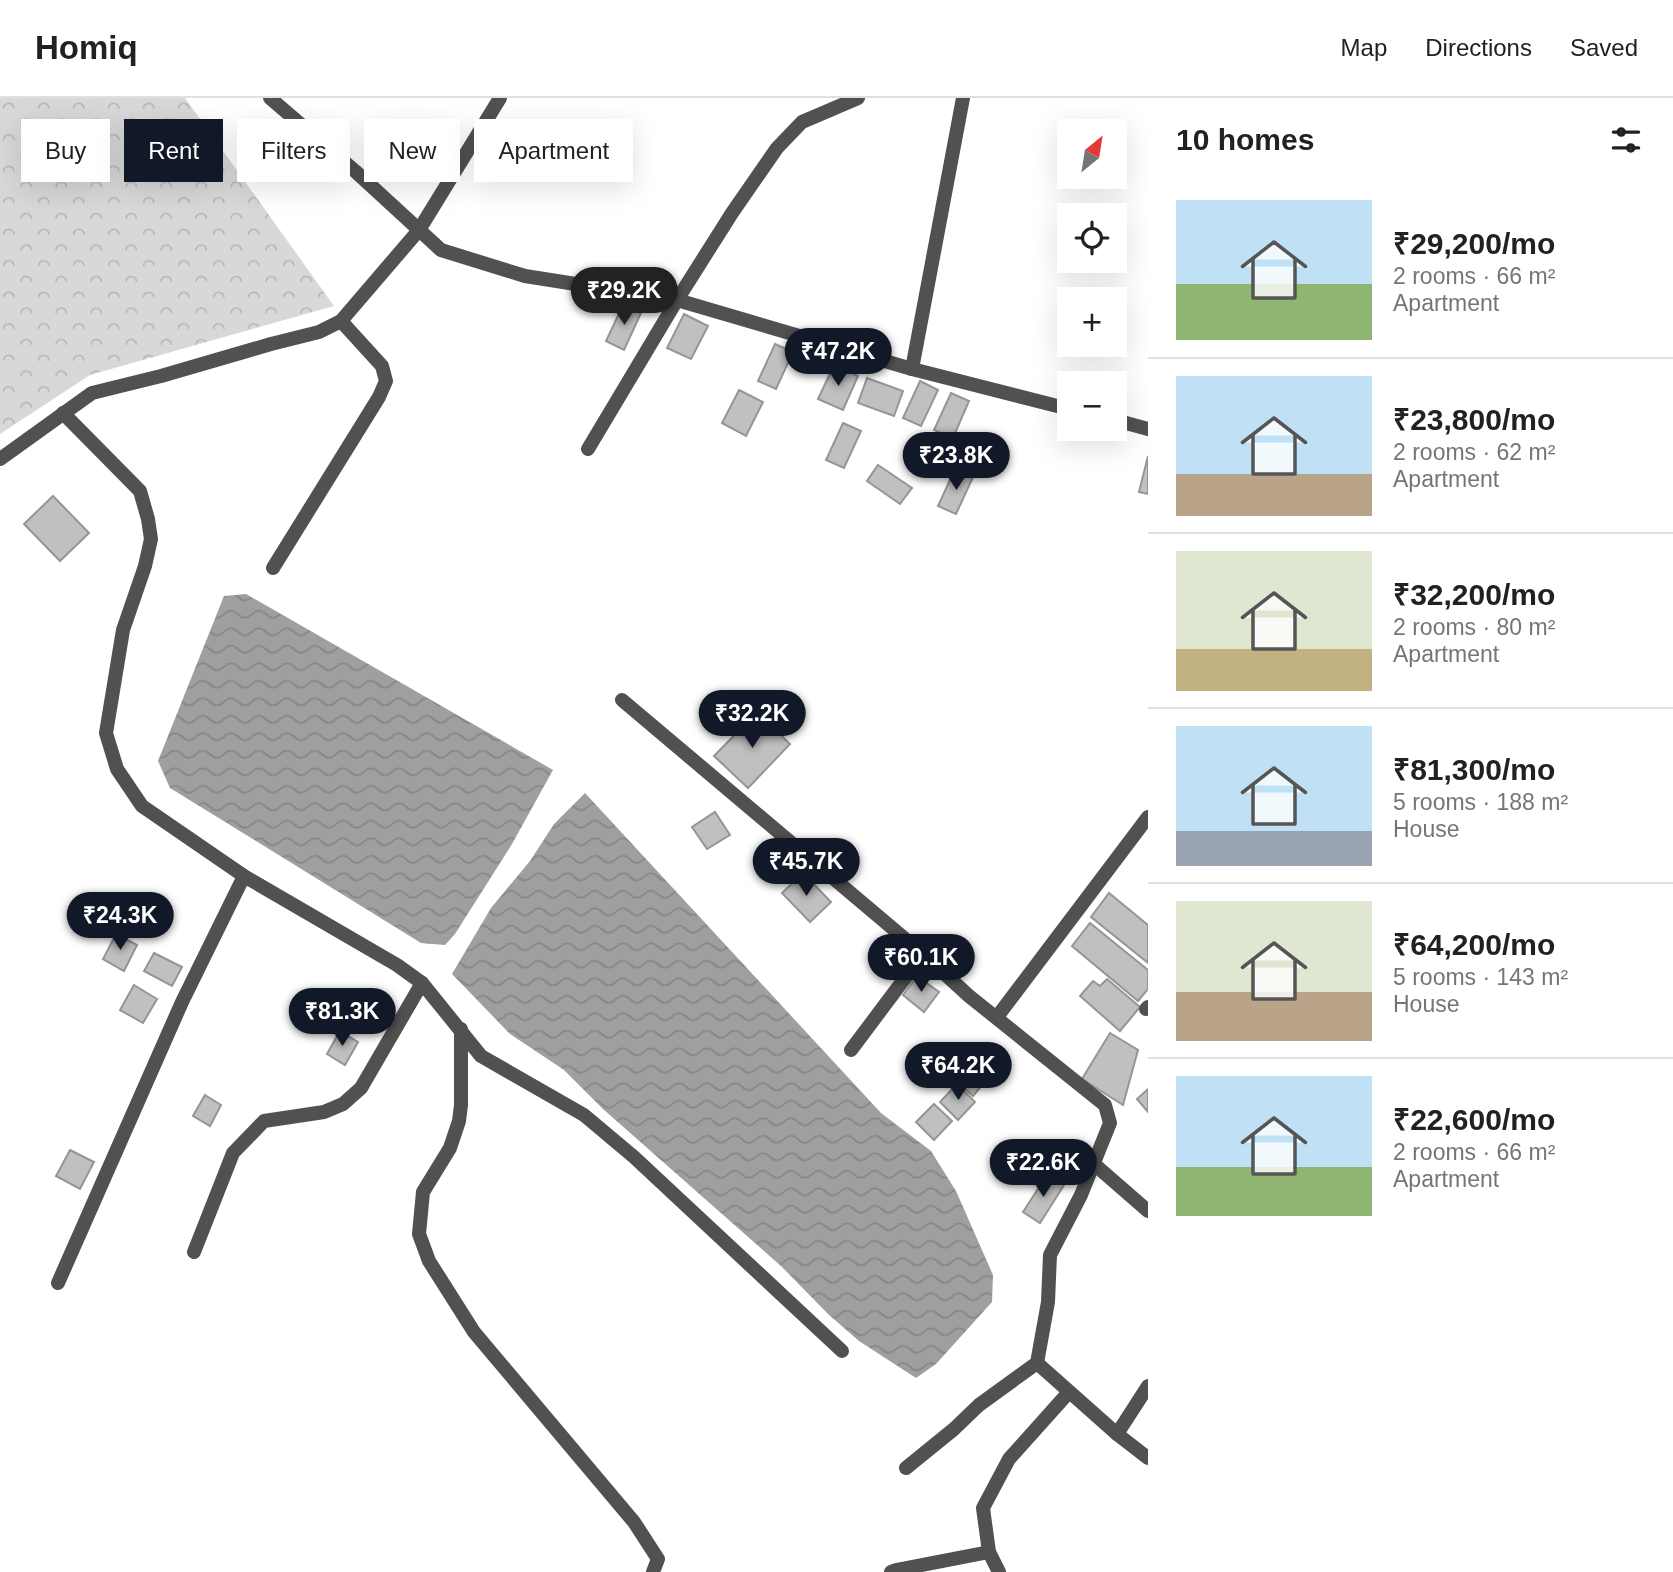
<!DOCTYPE html>
<meta charset="utf-8">
<style>
body{margin:0;font-family:Arial,sans-serif;background:#f2f2f2;color:#202124;height:100vh;display:flex;flex-direction:column;font-size:26px;white-space:nowrap}
*{box-sizing:border-box;margin:0}
p{font-size:23px;color:#757577}
.icon{flex:none;width:38px;height:38px;fill:none;stroke:currentColor;stroke-width:2;stroke-linecap:round;stroke-linejoin:round}
.map{position:relative;flex:1;overflow:hidden}
.details{display:flex;flex-direction:column;background:#fff;width:525px}
.details>*{flex:none}
.guide{position:absolute;left:21px;top:21px;width:665px;height:63px;display:flex;gap:14px}
.needle{width:46px;rotate:30deg}
.fabs{position:absolute;left:1057px;top:21px;display:grid;gap:14px}
.fabs a{display:grid;place-items:center;width:70px;height:70px;border-radius:0px;background:#fff;box-shadow:0 7px 28px #0002;font-size:35px}
.price{position:absolute;translate:-50% -60px;padding:0 16px;border-radius:24px;background:#111827;color:#fff;font-size:23px;line-height:46px;filter:drop-shadow(0 2px 4px #0008)}
.price::after{content:'';position:absolute;left:50%;top:42px;width:21px;height:16px;margin-left:-10px;background:inherit;clip-path:polygon(0 0,100% 0,50% 100%)}
.price.active{background:#222;color:#fff}
ul{padding:0;list-style:none}
li{display:flex;align-items:center;gap:21px;height:175px;padding:0 28px}
li+li{border-top:2px solid #e0e0e0}
li span{display:grid;place-items:center;flex:none;width:196px;height:140px;border-radius:0px;color:#555}
li>.icon{margin-inline-start:auto}
span .icon{width:84px;height:84px;fill:#fffc;stroke-width:1}
li b{font-size:30px}
h2{display:flex;justify-content:space-between;align-items:center;height:84px;padding:0 28px;font-size:30px}
.tag{padding:0 24px;border-radius:0px;background:#fff;box-shadow:0 7px 28px #0002;font-size:24px;line-height:63px}
.tag.active{background:#111827;color:#fff}
header{display:flex;align-items:center;gap:42px;box-sizing:border-box;height:98px;padding:0 35px;background:#fff;border-bottom:2px solid #e0e0e0}
header strong{font-size:33px}
nav{display:flex;gap:38px;margin-inline-start:auto;font-size:24px}
main{display:flex;flex:1;min-height:0}
.map>svg:first-child{display:block}
</style>
<header>
<strong>Homiq</strong>
<nav><a>Map</a><a>Directions</a><a>Saved</a></nav>
</header>
<main>
<div class="map">
<svg width="1148" height="1474" viewBox="0 0 1148 1474">
<defs>
<pattern id="park-crowns" width="20" height="18" patternUnits="userSpaceOnUse" patternTransform="scale(1.75)"><rect width="20" height="18" fill="#d8d8d8"/><path d="M2 6a3 3 0 1 1 6 0M12 15a3 3 0 1 1 6 0" fill="none" stroke="#b8b8b8"/></pattern>
<pattern id="water-waves" width="16" height="10" patternUnits="userSpaceOnUse" patternTransform="scale(1.75)"><rect width="16" height="10" fill="#9f9f9f"/><path d="M0 5q4-4 8 0t8 0" fill="none" stroke="#878787"/></pattern>
</defs>
<rect width="100%" height="100%" fill="#fff"/>
<polygon fill="url(#park-crowns)" points="0,0 185,0 334,208 90,277 0,336"/>
<g fill="url(#water-waves)">
<polygon points="246,496 553,672 512,746 455,836 445,847 421,845 170,690 158,663 224,498"/>
<polygon points="585,695 881,1015 931,1053 956,1093 993,1177 992,1204 936,1266 916,1280 859,1243 828,1216 782,1169 603,1011 564,972 510,936 452,876 491,810 530,763 554,726"/>
</g>
<g fill="#c0c0c0" stroke="#959595" stroke-width="2">
<polygon points="623,207 641,215 624,252 606,243"/>
<polygon points="684,216 708,228 691,261 667,250"/>
<polygon points="775,246 793,254 776,291 758,283"/>
<polygon points="834,267 858,278 843,312 818,301"/>
<polygon points="867,280 903,293 894,318 858,305"/>
<polygon points="920,283 938,292 921,328 903,320"/>
<polygon points="739,292 763,304 746,338 722,325"/>
<polygon points="951,295 969,303 953,340 934,332"/>
<polygon points="843,325 861,333 844,370 826,362"/>
<polygon points="1148,358 1148,396 1139,394"/>
<polygon points="878,367 912,390 900,406 867,383"/>
<polygon points="955,371 973,379 956,416 938,408"/>
<polygon points="53,398 89,435 60,463 24,426"/>
<polygon points="757,614 790,646 748,690 714,658"/>
<polygon points="715,714 730,737 707,751 692,729"/>
<polygon points="803,775 831,804 810,824 782,795"/>
<polygon points="1109,795 1148,827 1148,865 1091,819"/>
<polygon points="1090,825 1148,872 1148,891 1138,903 1072,848"/>
<polygon points="116,836 137,847 124,873 103,861"/>
<polygon points="154,855 182,869 172,888 144,873"/>
<polygon points="917,878 939,894 924,914 903,897"/>
<polygon points="1107,881 1140,909 1120,933 1080,898 1093,883 1100,888"/>
<polygon points="134,887 157,901 143,925 120,912"/>
<polygon points="340,933 358,944 345,967 327,956"/>
<polygon points="1110,935 1138,952 1123,1007 1082,981"/>
<polygon points="970,963 989,979 973,998 954,981"/>
<polygon points="957,986 975,1004 958,1022 940,1004"/>
<polygon points="1148,991 1148,1014 1137,1001"/>
<polygon points="205,997 221,1007 210,1028 193,1018"/>
<polygon points="934,1006 952,1023 934,1042 916,1024"/>
<polygon points="70,1052 94,1064 80,1091 56,1078"/>
<polygon points="1047,1077 1064,1087 1040,1125 1023,1114"/>
</g>
<g fill="none" stroke-linecap="round" stroke-linejoin="round">
<g stroke="#515151" stroke-width="14">
<polyline points="912,271 963,0"/>
<polyline points="63,315 140,393 148,421 151,441 145,468 123,532 106,635 117,671 142,708 244,778 397,867 422,885 481,958 584,1017 634,1059 842,1253"/>
<polyline points="588,351 677,202 732,115 777,50 802,24 858,0"/>
<polyline points="0,361 92,295 161,278 271,246 319,234 341,223 419,132 500,0"/>
<polyline points="273,470 379,299 386,283 382,268 341,223"/>
<polyline points="622,602 923,856 969,898 1105,1007 1110,1025 1081,1097 1050,1157 1048,1204 1037,1265 979,1307 954,1331 906,1370"/>
<polyline points="1146,911 1148,909"/>
<polyline points="997,919 1148,719"/>
<polyline points="461,931 461,1007 459,1023 450,1050 423,1094 419,1136 429,1163 474,1234 634,1424 658,1461 653,1474"/>
<polyline points="851,952 923,856"/>
<polyline points="1094,1066 1148,1113"/>
<polyline points="194,1154 233,1055 264,1023 324,1014 343,1006 361,990 422,885"/>
<polyline points="58,1185 182,904 244,778"/>
<polyline points="1037,1265 1117,1336"/>
<polyline points="1148,1288 1117,1336 1148,1360"/>
<polyline points="891,1474 896,1472 989,1454"/>
<polyline points="999,1474 989,1454 983,1410 1009,1361 1069,1294"/>
</g>
<g stroke="#515151" stroke-width="14">
<polyline points="270,0 355,73 441,152 525,178 677,202 912,271 1069,311"/>
<polyline points="1115,322 1148,331"/>
</g>
</g>
</svg>
<div class="fabs">
<a><svg class="needle" viewBox="-14 -14 28 28"><path d="M0-13l5 13h-10z" fill="#e53935"/><path d="M0 13l5-13h-10z" fill="#757577"/></svg></a>
<a><svg class="icon" aria-label="locate" viewBox="0 0 24 24"><circle cx="12" cy="12" r="6"/><path d="M12 2v4M12 18v4M2 12h4M18 12h4"/></svg></a>
<a>+</a>
<a>−</a>
</div>
<b class="price active" style="left:624px;top:229px">₹29.2K</b>
<b class="price" style="left:838px;top:290px">₹47.2K</b>
<b class="price" style="left:956px;top:394px">₹23.8K</b>
<b class="price" style="left:752px;top:652px">₹32.2K</b>
<b class="price" style="left:806px;top:800px">₹45.7K</b>
<b class="price" style="left:120px;top:854px">₹24.3K</b>
<b class="price" style="left:921px;top:896px">₹60.1K</b>
<b class="price" style="left:342px;top:950px">₹81.3K</b>
<b class="price" style="left:958px;top:1004px">₹64.2K</b>
<b class="price" style="left:1043px;top:1101px">₹22.6K</b>
<div class="guide">
<a class="tag">Buy</a>
<a class="tag active">Rent</a>
<a class="tag">Filters</a>
<a class="tag">New</a>
<a class="tag">Apartment</a>
</div>
</div>
<section class="details">
<h2>10 homes<svg class="icon" aria-label="filters" viewBox="0 0 24 24"><path d="M4 7h16M4 17h16"/><circle cx="9" cy="7" r="2"/><circle cx="15" cy="17" r="2"/></svg></h2>
<ul>
<li><span style="background:linear-gradient(#bfe0f5 60%,#8fb573 0)"><svg class="icon" aria-label="home" viewBox="0 0 24 24"><path d="M3 11l9-7 9 7M6 9v11h12V9"/></svg></span><div><b>₹29,200/mo</b><p>2 rooms · 66 m²</p><p>Apartment</p></div></li>
<li><span style="background:linear-gradient(#bfe0f5 70%,#b9a48a 0)"><svg class="icon" aria-label="home" viewBox="0 0 24 24"><path d="M3 11l9-7 9 7M6 9v11h12V9"/></svg></span><div><b>₹23,800/mo</b><p>2 rooms · 62 m²</p><p>Apartment</p></div></li>
<li><span style="background:linear-gradient(#dfe7d0 70%,#c2b280 0)"><svg class="icon" aria-label="home" viewBox="0 0 24 24"><path d="M3 11l9-7 9 7M6 9v11h12V9"/></svg></span><div><b>₹32,200/mo</b><p>2 rooms · 80 m²</p><p>Apartment</p></div></li>
<li><span style="background:linear-gradient(#bfe0f5 75%,#9aa5b1 0)"><svg class="icon" aria-label="home" viewBox="0 0 24 24"><path d="M3 11l9-7 9 7M6 9v11h12V9"/></svg></span><div><b>₹81,300/mo</b><p>5 rooms · 188 m²</p><p>House</p></div></li>
<li><span style="background:linear-gradient(#dfe7d0 65%,#b9a48a 0)"><svg class="icon" aria-label="home" viewBox="0 0 24 24"><path d="M3 11l9-7 9 7M6 9v11h12V9"/></svg></span><div><b>₹64,200/mo</b><p>5 rooms · 143 m²</p><p>House</p></div></li>
<li><span style="background:linear-gradient(#bfe0f5 65%,#8fb573 0)"><svg class="icon" aria-label="home" viewBox="0 0 24 24"><path d="M3 11l9-7 9 7M6 9v11h12V9"/></svg></span><div><b>₹22,600/mo</b><p>2 rooms · 66 m²</p><p>Apartment</p></div></li>
</ul>
</section>
</main>
